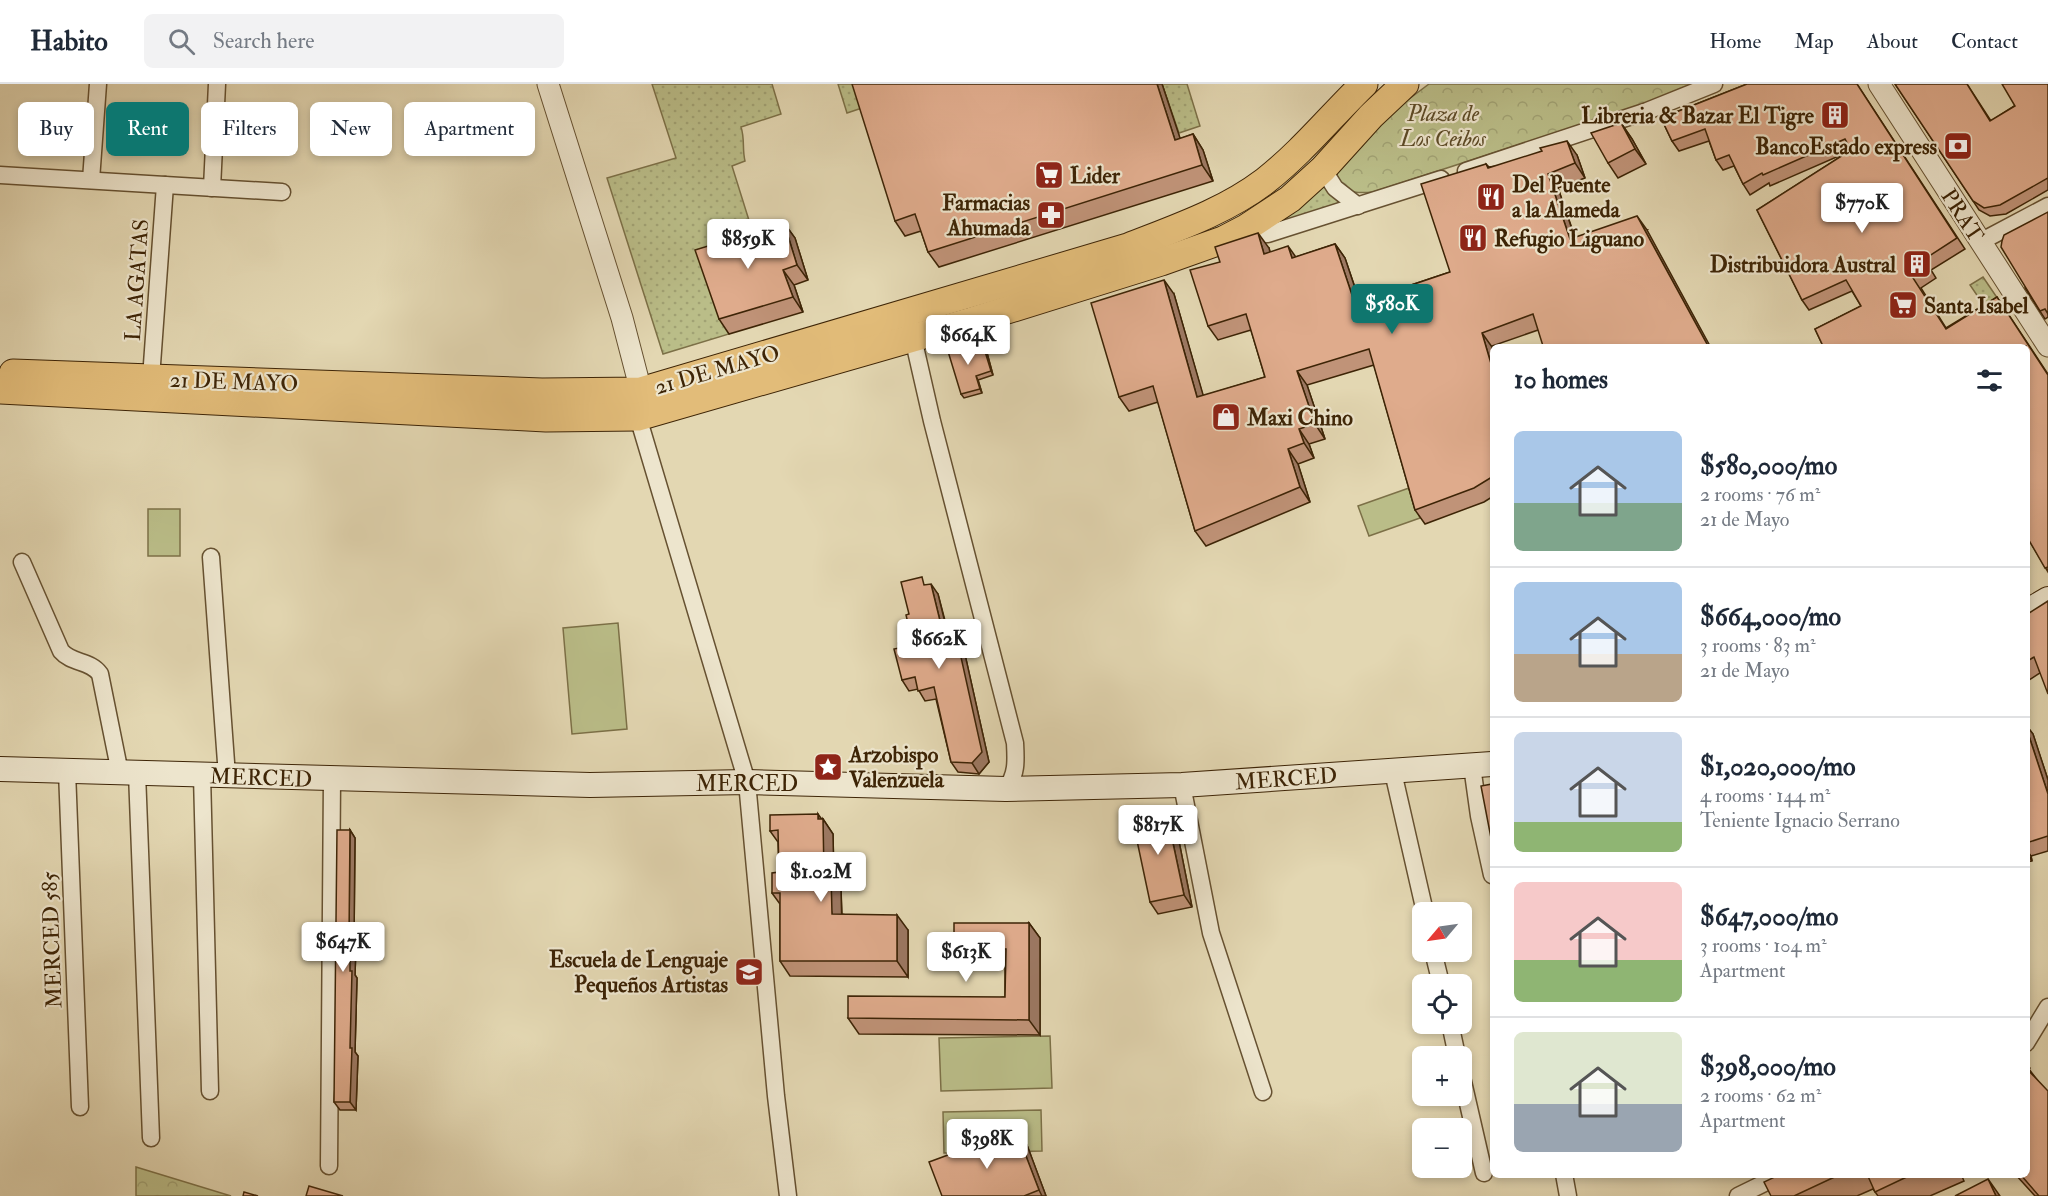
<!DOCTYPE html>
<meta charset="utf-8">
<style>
body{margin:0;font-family:"IM FELL Double Pica",serif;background:#f2f2f3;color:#1f2937;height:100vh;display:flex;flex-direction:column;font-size:22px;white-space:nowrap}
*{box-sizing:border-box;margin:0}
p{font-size:20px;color:#747a83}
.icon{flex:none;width:33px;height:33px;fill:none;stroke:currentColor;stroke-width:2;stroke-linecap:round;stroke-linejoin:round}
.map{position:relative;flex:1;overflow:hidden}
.panel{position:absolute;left:1490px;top:260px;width:540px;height:834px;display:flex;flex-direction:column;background:#fff;border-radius:9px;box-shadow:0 3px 9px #0003}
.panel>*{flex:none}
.top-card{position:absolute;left:18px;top:18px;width:570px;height:54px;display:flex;gap:12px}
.needle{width:39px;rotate:241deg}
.fabs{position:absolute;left:1412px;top:818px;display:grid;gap:12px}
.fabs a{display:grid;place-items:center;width:60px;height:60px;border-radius:9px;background:#fff;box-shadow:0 3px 9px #0003;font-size:30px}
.price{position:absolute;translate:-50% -51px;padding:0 14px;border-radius:6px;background:#fff;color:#222;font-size:20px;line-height:39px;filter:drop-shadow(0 2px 3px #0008)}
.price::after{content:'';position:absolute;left:50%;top:36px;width:18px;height:14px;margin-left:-9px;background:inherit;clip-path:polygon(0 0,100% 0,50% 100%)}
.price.active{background:#0f766e;color:#fff}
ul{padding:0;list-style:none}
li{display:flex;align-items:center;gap:18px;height:150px;padding:0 24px}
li+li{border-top:2px solid #e0e1e3}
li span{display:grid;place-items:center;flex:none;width:168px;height:120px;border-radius:9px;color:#555}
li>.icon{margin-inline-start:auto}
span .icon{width:72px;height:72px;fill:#fffc;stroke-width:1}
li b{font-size:26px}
h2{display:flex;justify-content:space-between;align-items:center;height:72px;padding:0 24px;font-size:26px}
.pill{padding:0 21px;border-radius:9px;background:#fff;box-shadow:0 3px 9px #0003;font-size:21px;line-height:54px}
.pill.active{background:#0f766e;color:#fff}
header{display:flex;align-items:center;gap:36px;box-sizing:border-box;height:84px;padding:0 30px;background:#fff;border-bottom:2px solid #e0e1e3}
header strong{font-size:28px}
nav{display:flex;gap:33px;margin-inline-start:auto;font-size:21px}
.search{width:420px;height:54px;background:#f2f2f3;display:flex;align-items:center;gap:15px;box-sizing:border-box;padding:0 21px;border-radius:9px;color:#747a83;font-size:22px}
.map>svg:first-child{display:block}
</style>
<header>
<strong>Habito</strong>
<div class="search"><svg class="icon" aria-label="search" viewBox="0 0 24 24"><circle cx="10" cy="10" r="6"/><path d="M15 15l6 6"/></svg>Search here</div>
<nav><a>Home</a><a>Map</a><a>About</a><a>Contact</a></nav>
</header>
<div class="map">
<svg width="2048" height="1112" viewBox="0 0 2048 1112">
<defs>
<pattern id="grass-dots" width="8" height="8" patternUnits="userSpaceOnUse" patternTransform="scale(1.5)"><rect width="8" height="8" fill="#babd88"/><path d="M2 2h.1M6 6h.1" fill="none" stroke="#a1a274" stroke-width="1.8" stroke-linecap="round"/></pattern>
<pattern id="park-crowns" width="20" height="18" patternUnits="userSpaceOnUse" patternTransform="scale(1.5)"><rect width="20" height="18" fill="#babd88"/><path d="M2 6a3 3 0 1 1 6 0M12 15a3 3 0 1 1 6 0" fill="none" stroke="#a1a274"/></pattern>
</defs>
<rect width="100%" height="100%" fill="#e3d7b2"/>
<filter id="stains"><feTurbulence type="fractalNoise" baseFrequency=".00333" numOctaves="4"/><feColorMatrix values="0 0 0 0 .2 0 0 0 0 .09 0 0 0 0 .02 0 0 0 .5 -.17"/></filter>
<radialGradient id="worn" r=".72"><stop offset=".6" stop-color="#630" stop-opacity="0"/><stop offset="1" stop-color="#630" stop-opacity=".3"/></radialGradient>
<g fill="url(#grass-dots)" stroke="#7c7047" stroke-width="1.5">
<path d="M 652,0 L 772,0 L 781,30 L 741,43 C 745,55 742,65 745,77 L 732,82 L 752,146 L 766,141 L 772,160 L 729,250 L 663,270 L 607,94 L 676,74 Z"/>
<polygon points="838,0 858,0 865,23 847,29"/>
<polygon points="1162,0 1187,0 1200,42 1179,49"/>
<polygon points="1323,100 1341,121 1271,142"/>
<polygon points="1983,193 1998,215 1985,223 1970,201"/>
</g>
<g fill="url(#park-crowns)" stroke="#7c7047" stroke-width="1.5">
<path d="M 1429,0 L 1697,0 L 1666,13 L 1373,108 C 1353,110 1340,109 1336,87 L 1385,33 Z"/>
<polygon points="136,1083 231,1112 136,1112"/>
</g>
<g fill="#babd88" stroke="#7c7047" stroke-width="1.5">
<polygon points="1409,404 1420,434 1369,452 1358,422"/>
<rect x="148" y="425" width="32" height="47"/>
<polygon points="618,539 627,645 572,650 563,544"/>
<polygon points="1050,952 1052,1004 941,1007 939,954"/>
<polygon points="1041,1026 1042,1067 944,1069 943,1028"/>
</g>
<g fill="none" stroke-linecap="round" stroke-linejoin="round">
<g stroke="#665131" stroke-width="19">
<g id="minor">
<polyline points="1323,85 1335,104 1358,122"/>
<polyline points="1466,87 1647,27 1714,0"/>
<polyline points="0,91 282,108"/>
<polyline points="91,96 98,0"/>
<polyline points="212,104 217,0"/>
<polyline points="1238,151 1268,150 1441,95"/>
<polyline points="1980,158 2048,122"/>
<path d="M 911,245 L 932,337 L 1015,659 C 1016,677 1017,690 1006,705"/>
<polyline points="151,294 165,101"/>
<polyline points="638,333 747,698 776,1012 788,1112"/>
<polyline points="211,473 227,692"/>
<path d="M 22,478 L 61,567 C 72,580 90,576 100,590 L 120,689"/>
<polyline points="1472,682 1479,732 1492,791"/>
<polyline points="67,687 80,1023"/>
<polyline points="1393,688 1425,828"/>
<polyline points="137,689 151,1054"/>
<polyline points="202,691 210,1007"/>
<polyline points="1182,701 1211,849 1263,1008"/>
<polyline points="1433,867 1441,900"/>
<polyline points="1450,939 1457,972"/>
<polyline points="2026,959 2048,923"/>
<polyline points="1461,989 1484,1089"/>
<polyline points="329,1082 332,695"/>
<polyline points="1564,1090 1568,1112"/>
<polyline points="1738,1112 1783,1090"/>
</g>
</g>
<g stroke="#665131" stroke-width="23">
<g id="tertiary">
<polyline points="548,0 622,234 641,307 639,322"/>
<polyline points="1879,0 2048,262"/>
</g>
</g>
<g stroke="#3d2406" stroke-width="26">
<g id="secondary">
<polyline points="2026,528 2048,515"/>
<polyline points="0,685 590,701 747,698 1006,705 1182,701 1492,680"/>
</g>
</g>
<g stroke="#3d2406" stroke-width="29">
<g id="primary">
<path d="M 13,289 L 542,308 L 641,307 L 1128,163 C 1176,144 1224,128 1265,97 C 1302,68 1331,32 1364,0"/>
<polyline points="0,306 546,334 638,333 972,237 1161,178 1223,156 1246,144 1290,115 1323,85 1371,32 1405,0"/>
</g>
</g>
<use href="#minor" stroke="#ede5cd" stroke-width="16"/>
<use href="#tertiary" stroke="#ede5cd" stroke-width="21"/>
<use href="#secondary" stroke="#ede5cd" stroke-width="24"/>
<use href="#primary" stroke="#e2bc79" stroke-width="27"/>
</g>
<g fill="#c09378" stroke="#3d2406" stroke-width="1.5">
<polygon points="1162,0 1180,55 1193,50 1203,66 1213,97 939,183 928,168 921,147 905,152 895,137"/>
<polygon points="1747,0 1857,0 1965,165 1931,186 1936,194 1921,204 1946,244 1997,213 2048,290 2048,488 2026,451 2026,262 1823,262 1815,245 1861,222 1852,207 1809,226 1802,216 1757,126 1848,68 1770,102 1769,99 1750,111 1743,100 1734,82 1723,86 1716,76 1709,57 1679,67 1672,57 1661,34"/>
<polygon points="1895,0 1967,0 1991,37 2048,0 2048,106 2006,130 1990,132 1979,126"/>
<polygon points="1621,39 1632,55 1646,80 1618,94 1608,79"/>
<polygon points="1577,71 1585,94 1558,104 1575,153 1647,146 1538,246 1492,262 1492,413 1484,418 1425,440 1415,426 1374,281 1307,301 1325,355 1309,360 1314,374 1298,380 1310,418 1206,462 1195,447 1158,318 1129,327 1119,313 1174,210 1203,312 1265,293 1251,246 1218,256 1208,242 1220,178 1269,164 1270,168 1296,173 1335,160 1345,174 1360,218 1450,188 1486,80 1489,83"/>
<polygon points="2048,128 2048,233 2045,235 2025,204"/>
<polygon points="784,139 795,154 808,196 794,201 803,228 729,250 719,235"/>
<polygon points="983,261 986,265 993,291 978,296 982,309 964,314 961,310 967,263 968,266"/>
<polygon points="927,501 938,510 948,548 955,546 962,557 989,678 979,690 958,688 951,678 936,615 925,617 918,605 909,607 902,596 899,564 912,556 909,530"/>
<polygon points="2026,531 2040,589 2026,598"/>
<polygon points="2026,641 2033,650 2048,696 2048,767 2031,772 2032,777 2026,778"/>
<polygon points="1166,726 1175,737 1192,823 1158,830 1150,818"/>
<polygon points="823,735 833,750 834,796 841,805 842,830 908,846 908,893 790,892 780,877 780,820 772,809 779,788 778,758 770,747"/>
<polygon points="350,746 355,754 354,860 356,862 355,891 357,894 355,968 358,972 356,1026 340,1026 334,1018"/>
<polygon points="1029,839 1040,854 1040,951 859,950 848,934 1005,913 1005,880 965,880 954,864"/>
<polygon points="2026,981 2038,997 2048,1112 2035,1112 2015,1090 2026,1090"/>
<polygon points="1016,1046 1027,1061 1046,1112 942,1112"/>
<polygon points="1781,1090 1961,1090 1964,1097 1930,1112 1878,1112 1873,1105 1857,1112 1771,1112"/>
</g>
<g fill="#9c7862" stroke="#3d2406" stroke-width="1.5">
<polygon points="1157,0 1162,0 1186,72 1175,56"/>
<polygon points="1621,39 1632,55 1646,80 1635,65"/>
<polygon points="1193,50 1203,66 1213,97 1202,81"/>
<polygon points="1567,57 1577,71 1585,94 1575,79"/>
<polygon points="1548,90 1558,104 1580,169 1570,155"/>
<polygon points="1637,132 1647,146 1710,262 1708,262"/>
<polygon points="784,139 795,154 808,196 797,181"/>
<polygon points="1258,149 1269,164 1274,184 1264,170"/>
<polygon points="1335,160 1345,174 1365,234 1355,220"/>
<polygon points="1288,162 1298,176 1292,174"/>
<polygon points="783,186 794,201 803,228 793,213"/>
<polygon points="1164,196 1174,210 1208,328 1197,313"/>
<polygon points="1482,249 1492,263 1492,283"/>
<polygon points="983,261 986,265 993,291 991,287"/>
<polygon points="1297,287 1307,301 1325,355 1315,340"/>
<polygon points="976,292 978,296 982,309 980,305"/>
<polygon points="1299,345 1309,360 1314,374 1304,359"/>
<polygon points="1288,365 1298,380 1310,418 1300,403"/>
<polygon points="931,500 938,510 950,559 943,549"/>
<polygon points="955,546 962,557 989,678 979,690 972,679"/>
<polygon points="2026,641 2033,650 2048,696 2048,710 2026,643"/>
<polygon points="1166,726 1175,737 1192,823 1184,811"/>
<polygon points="818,730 823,737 823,735 833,750 834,796 841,805 842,845 832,830 824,790"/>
<polygon points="350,746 355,754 354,860 356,862 355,891 357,894 355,968 358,972 356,1026 350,1018 349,854"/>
<polygon points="2026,765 2031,772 2032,777 2026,768"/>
<polygon points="897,831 908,846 908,893 897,877"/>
<polygon points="1029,839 1040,854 1040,951 1029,936"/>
<polygon points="1016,1046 1027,1061 1046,1112 1042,1112 1039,1106"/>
<polygon points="1988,1095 2000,1112 1996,1112"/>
</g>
<g fill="#dfab8c" stroke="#3d2406" stroke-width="1.5">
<polygon points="852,0 1157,0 1175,56 1193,50 1202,81 928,168 915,130 895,137"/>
<polygon points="1747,0 1857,0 1957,154 1923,176 1928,184 1913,194 1946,245 1997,213 2048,291 2048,483 2045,484 2026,451 2026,262 1823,262 1815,245 1861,222 1846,196 1802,216 1757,126 1851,66 1845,55 1763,91 1762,89 1743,100 1729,71 1716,76 1705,45 1672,57 1661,34"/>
<polygon points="1895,0 1967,0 1990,37 2015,22 2002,0 2048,0 2048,94 2000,121 1984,124 1973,117"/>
<polygon points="1621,39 1635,65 1608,79 1591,49"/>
<polygon points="1567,57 1575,79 1548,90 1570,155 1637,132 1708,262 1543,262 1533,230 1482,249 1492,283 1492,393 1474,404 1415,426 1369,265 1297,287 1315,340 1299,345 1304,359 1288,365 1300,403 1195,447 1153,302 1119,313 1091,219 1164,196 1197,313 1265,293 1246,230 1208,242 1190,186 1220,178 1215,163 1258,149 1264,170 1288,162 1292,174 1335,160 1355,220 1450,188 1421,100 1486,80 1488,84 1542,67 1540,64"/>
<polygon points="2048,128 2048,230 2045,225 2040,227 2001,163 2002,157 2004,151"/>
<polygon points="784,139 797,181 783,186 793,213 719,235 695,166"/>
<polygon points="964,259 967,267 983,261 991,287 976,292 980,305 961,310 947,264"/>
<polygon points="922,493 924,501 931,500 943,549 955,546 982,668 972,679 951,678 934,603 918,607 915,593 902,596 894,565 899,564 898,559 912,556 906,531 909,530 901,498"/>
<polygon points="2048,517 2048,610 2034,573 2026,578 2026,531"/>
<polygon points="2026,643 2048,710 2048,752 2026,759"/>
<polygon points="1492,700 1492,754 1491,754 1481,702"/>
<polygon points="1166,726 1184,811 1150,818 1132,733"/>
<polygon points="818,730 818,735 823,735 824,790 831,790 832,830 897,831 897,877 780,877 780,809 772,809 772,789 779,788 778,746 770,747 770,731"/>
<polygon points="337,746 350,746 349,854 350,854 350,887 352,887 350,964 352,964 350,1018 334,1018"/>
<polygon points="954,839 1029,839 1029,936 848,934 848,912 1005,913 1006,865 954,864"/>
<polygon points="2026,981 2030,984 2028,986 2048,1007 2048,1112 2039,1112 2020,1090 2026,1090"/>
<polygon points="1016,1046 1039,1106 1024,1112 942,1112 929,1078"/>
<polygon points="1781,1090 1841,1090 1794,1112 1771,1112 1764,1098"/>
<polygon points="1867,1090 1913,1090 1875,1108"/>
<polygon points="1988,1095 1996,1112 1955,1112"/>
<polygon points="309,1102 343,1112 306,1112"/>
<polygon points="244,1108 258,1112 243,1112"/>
</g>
<defs>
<g id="building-square" transform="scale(1.5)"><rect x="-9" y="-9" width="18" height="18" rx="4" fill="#8f2418" stroke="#ede5cd"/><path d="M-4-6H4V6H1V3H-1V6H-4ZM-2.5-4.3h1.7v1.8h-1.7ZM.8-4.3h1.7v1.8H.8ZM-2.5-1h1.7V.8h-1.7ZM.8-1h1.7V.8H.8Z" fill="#fff"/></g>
<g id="bank-square" transform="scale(1.5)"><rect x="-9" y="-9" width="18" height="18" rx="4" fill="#8f2418" stroke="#ede5cd"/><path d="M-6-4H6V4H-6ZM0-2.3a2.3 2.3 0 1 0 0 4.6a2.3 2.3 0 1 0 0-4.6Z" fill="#fff"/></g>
<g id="supermarket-square" transform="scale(1.5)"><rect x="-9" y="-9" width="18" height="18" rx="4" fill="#8f2418" stroke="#ede5cd"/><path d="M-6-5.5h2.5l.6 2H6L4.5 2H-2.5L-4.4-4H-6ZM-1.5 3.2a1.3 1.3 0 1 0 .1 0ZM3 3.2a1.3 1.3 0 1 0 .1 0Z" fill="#fff"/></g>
<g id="restaurant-square" transform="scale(1.5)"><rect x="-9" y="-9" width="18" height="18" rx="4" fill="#8f2418" stroke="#ede5cd"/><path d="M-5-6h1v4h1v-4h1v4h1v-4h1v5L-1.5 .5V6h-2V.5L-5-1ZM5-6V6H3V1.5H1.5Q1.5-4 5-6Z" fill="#fff"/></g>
<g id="pharmacy-square" transform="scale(1.5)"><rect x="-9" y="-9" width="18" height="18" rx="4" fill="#8f2418" stroke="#ede5cd"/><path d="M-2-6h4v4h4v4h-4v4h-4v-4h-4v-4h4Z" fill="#fff"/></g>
<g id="shop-square" transform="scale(1.5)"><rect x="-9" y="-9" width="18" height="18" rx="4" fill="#8f2418" stroke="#ede5cd"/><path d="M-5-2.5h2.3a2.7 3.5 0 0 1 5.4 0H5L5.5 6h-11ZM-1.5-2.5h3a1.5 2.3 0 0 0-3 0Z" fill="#fff"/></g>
<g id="sight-square" transform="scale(1.5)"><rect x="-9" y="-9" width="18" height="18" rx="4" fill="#8f2418" stroke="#ede5cd"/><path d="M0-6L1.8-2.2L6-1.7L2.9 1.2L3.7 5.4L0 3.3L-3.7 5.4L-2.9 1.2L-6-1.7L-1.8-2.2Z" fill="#fff"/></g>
<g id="school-square" transform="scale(1.5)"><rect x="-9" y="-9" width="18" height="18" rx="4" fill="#8f2418" stroke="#ede5cd"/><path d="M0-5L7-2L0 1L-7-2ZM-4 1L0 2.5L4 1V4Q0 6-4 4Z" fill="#fff"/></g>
</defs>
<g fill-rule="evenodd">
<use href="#building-square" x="1835" y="31"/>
<use href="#bank-square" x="1958" y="62"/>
<use href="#supermarket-square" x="1049" y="91"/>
<use href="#restaurant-square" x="1491" y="113"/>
<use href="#pharmacy-square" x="1051" y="131"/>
<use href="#restaurant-square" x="1473" y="154"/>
<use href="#building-square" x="1917" y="180"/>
<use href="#supermarket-square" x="1903" y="221"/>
<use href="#shop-square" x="1226" y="333"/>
<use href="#sight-square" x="828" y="683"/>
<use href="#school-square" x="749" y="888"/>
</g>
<g text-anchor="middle" stroke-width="4.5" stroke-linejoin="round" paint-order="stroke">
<g font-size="22" font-style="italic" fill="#5c4a26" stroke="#ede5cd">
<text x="1443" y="37">Plaza de<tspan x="1443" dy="25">Los Ceibos</tspan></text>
</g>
<g font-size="22" font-weight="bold" fill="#3d2406" stroke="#ede5cd" text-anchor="start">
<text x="1814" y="39" text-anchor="end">Libreria &amp; Bazar El Tigre</text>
<text x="1937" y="70" text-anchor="end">BancoEstado express</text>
<text x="1070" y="99">Lider</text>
<text x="1512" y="108">Del Puente<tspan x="1512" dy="25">a la Alameda</tspan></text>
<text x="1030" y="126" text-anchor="end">Farmacias<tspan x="1030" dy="25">Ahumada</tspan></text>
<text x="1494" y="162">Refugio Liguano</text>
<text x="1896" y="188" text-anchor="end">Distribuidora Austral</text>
<text x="1924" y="229">Santa Isabel</text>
<text x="1247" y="341">Maxi Chino</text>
<text x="849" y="678">Arzobispo<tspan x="849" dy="25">Valenzuela</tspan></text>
<text x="728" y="883" text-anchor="end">Escuela de Lenguaje<tspan x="728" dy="25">Pequeños Artistas</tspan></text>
</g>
<g font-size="22" fill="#3d2406" stroke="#ede5cd">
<text transform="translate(1963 131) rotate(57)" y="8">PRAT</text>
<text transform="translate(136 196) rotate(-86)" y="8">LA AGATAS</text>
<text transform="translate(717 285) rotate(-16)" y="8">21 DE MAYO</text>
<text transform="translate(234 297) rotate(2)" y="8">21 DE MAYO</text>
<text transform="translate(261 693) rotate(2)" y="8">MERCED</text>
<text transform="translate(1286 694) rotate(-4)" y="8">MERCED</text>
<text x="747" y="707">MERCED</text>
<text transform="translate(51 856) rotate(-92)" y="8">MERCED 585</text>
</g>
</g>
<rect width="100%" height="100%" filter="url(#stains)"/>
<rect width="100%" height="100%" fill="url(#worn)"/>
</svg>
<div class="fabs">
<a><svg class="needle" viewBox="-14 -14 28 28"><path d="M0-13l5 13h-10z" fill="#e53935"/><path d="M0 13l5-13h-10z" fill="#747a83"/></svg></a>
<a><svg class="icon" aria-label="locate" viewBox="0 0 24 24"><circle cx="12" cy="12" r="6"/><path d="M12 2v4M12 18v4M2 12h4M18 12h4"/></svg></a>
<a>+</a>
<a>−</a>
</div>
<b class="price" style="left:1862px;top:150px">$770K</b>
<b class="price" style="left:748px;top:186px">$859K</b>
<b class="price active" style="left:1392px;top:251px">$580K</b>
<b class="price" style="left:968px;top:282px">$664K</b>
<b class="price" style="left:939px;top:586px">$662K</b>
<b class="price" style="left:1158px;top:772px">$817K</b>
<b class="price" style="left:821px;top:819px">$1.02M</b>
<b class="price" style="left:343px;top:889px">$647K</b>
<b class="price" style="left:966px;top:899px">$613K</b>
<b class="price" style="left:987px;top:1086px">$398K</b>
<div class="top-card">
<a class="pill">Buy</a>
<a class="pill active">Rent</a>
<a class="pill">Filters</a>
<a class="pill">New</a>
<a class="pill">Apartment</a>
</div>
<section class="panel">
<h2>10 homes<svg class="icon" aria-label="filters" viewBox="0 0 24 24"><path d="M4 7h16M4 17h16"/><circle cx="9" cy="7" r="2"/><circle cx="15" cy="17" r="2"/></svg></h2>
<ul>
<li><span style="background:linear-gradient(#a9c7e8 60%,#7fa58c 0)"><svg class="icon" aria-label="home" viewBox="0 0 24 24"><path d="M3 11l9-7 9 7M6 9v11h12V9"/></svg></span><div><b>$580,000/mo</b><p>2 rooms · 76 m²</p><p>21 de Mayo</p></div></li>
<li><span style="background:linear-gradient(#a9c7e8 60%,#b9a48a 0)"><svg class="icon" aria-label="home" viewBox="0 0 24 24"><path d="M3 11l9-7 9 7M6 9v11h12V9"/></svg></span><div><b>$664,000/mo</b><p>3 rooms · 83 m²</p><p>21 de Mayo</p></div></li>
<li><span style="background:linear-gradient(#c9d6e8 75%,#8fb573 0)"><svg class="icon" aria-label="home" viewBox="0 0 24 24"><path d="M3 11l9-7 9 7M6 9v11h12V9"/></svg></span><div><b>$1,020,000/mo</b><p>4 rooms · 144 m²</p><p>Teniente Ignacio Serrano</p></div></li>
<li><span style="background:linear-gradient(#f6c9c9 65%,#8fb573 0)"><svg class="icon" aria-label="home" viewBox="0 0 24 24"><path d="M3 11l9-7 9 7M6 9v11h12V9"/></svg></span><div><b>$647,000/mo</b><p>3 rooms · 104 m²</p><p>Apartment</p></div></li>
<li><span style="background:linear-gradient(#dfe7d0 60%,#9aa5b1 0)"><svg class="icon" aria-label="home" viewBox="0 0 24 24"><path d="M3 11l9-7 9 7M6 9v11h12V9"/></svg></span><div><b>$398,000/mo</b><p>2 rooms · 62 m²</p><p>Apartment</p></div></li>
</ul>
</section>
</div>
